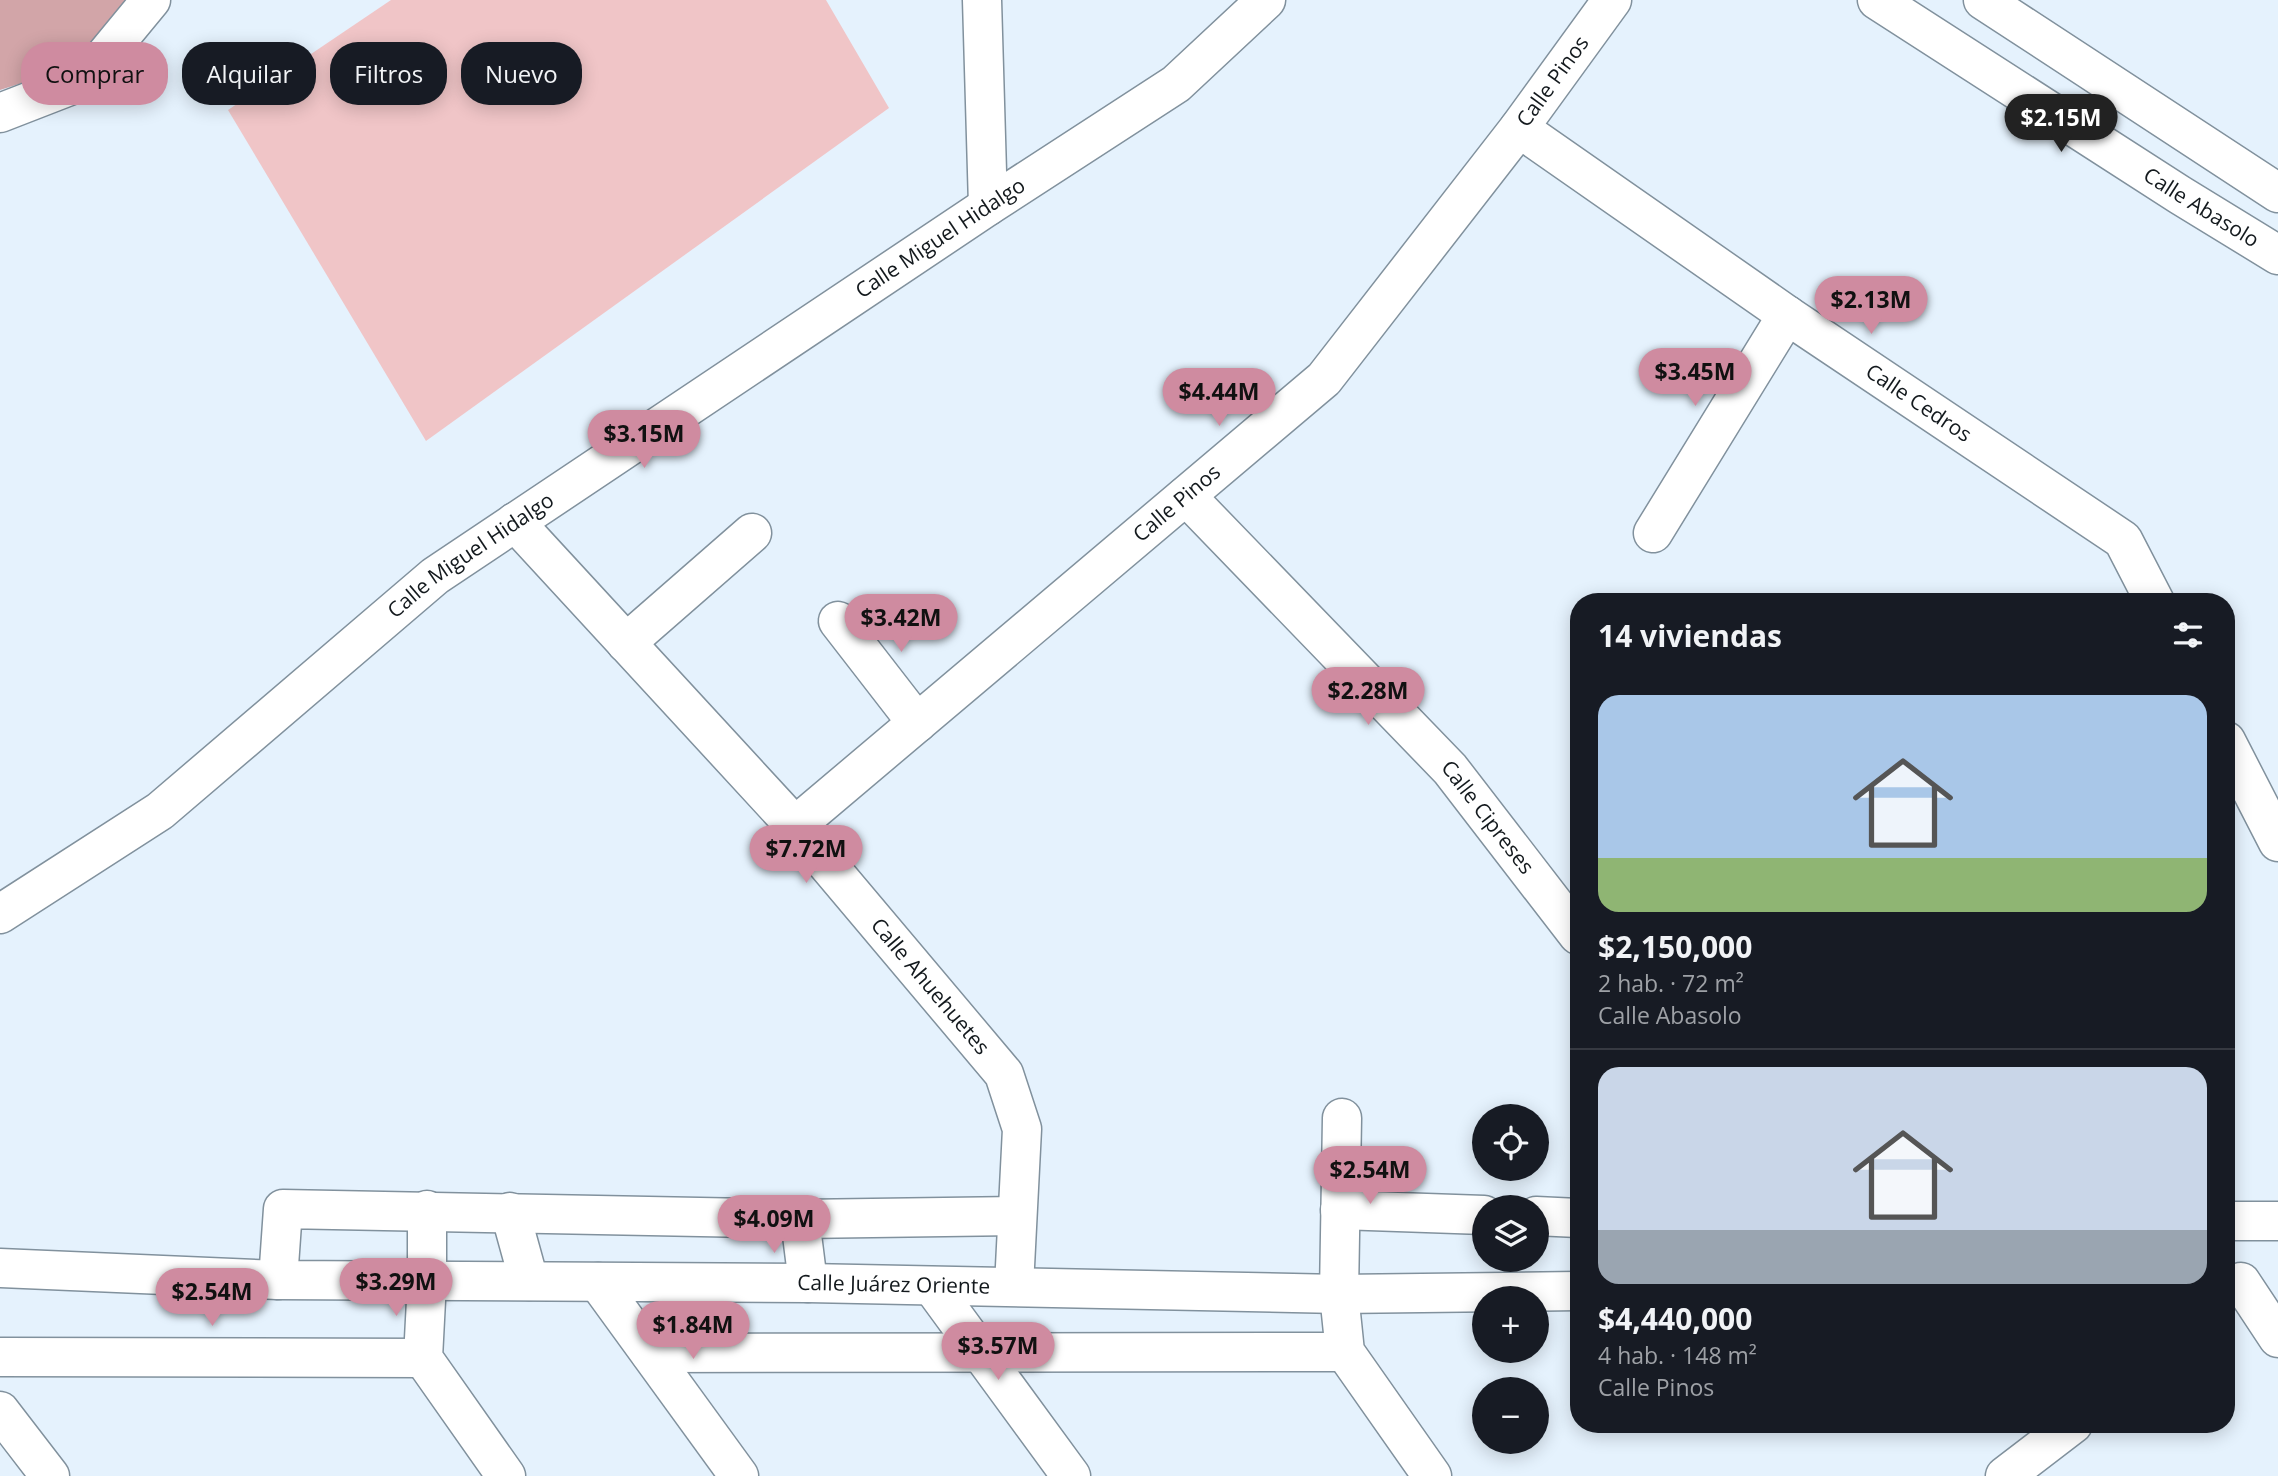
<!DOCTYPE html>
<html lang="es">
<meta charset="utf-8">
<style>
body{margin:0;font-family:"Open Sans",sans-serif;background:#20242c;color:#f1f3f6;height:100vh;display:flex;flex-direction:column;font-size:26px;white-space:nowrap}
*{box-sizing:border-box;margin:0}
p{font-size:23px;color:#9ea1a6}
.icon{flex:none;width:38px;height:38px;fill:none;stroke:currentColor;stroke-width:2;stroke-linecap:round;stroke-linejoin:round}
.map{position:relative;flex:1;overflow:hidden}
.sheet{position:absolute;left:1570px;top:593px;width:665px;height:840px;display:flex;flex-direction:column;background:#171b24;border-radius:28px;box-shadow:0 4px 18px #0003}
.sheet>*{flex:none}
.hud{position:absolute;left:21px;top:42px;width:665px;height:63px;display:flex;gap:14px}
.tools{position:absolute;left:1472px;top:1104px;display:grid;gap:14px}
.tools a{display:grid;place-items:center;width:77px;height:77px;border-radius:50%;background:#171b24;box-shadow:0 4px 18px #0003;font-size:35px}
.price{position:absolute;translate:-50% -60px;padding:0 16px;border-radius:24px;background:#cf8ba0;color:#111;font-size:23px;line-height:46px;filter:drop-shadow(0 2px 4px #0008)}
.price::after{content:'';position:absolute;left:50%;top:42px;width:21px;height:16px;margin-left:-10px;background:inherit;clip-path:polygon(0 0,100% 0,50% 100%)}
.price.on{background:#222;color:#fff}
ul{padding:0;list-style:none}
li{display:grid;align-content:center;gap:14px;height:371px;padding:0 28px}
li+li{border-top:2px solid #363941}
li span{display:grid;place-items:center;height:217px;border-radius:21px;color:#555}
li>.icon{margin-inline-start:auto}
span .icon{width:126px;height:126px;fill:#fffc;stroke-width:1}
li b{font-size:30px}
h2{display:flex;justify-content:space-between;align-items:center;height:84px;padding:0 28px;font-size:30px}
.pill{padding:0 24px;border-radius:28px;background:#171b24;box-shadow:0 4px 18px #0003;font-size:24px;line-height:63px}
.pill.on{background:#cf8ba0;color:#111}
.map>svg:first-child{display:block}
</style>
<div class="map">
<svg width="2278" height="1476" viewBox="0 0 2278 1476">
<rect width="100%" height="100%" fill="#e5f2fd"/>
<polygon fill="#f0c5c7" points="391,0 826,0 889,108 426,441 228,110"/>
<polygon fill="#d2a5a8" points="0,0 131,0 75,66 0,90"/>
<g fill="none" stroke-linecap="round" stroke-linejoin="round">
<g stroke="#81919d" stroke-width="41">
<g id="minor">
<polyline points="982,0 988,206"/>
<path id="s1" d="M 1877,0 L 2180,195 L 2278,255"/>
<polyline points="1983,0 2278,193"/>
<polyline points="0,113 85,80 151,0"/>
<path id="s2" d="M 1519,128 L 1787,315 L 2123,540 L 2155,602"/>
<path id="s3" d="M 1186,496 L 1450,769 L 1578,935"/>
<path id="s4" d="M 515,522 L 795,826 L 1004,1074 L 1022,1129 L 1014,1286"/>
<polyline points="1653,533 1787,315"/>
<polyline points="838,621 917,723"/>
<polyline points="626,643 752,533"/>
<polyline points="2226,741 2278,842"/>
<path id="s5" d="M 795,826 L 1324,379 L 1519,128 L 1612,0"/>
<path id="s6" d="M 0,914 L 160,811 L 435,576 L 988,206 L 1176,84 L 1266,0"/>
<polyline points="1342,1118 1339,1294 1345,1352 1432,1476"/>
<polyline points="427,1210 427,1281 423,1358 506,1476"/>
<polyline points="1340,1210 1484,1215"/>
<polyline points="510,1212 529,1281"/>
<polyline points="1536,1216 1578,1218"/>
<polyline points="800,1219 808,1283"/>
<polyline points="2226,1221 2278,1221"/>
<path id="s7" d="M 0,1268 L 278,1280 L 808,1283 L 1339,1294 L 1578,1291"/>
<polyline points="278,1280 283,1209 800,1219 1017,1216"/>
<polyline points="598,1282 739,1476"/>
<polyline points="2241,1282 2278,1338"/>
<polyline points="932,1286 1071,1476"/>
<polyline points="650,1353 1345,1352"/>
<polyline points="0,1357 423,1358"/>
<polyline points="0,1411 50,1476"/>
<polyline points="2005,1476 2073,1424"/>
</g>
</g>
<use href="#minor" stroke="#fff" stroke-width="38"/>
</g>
<g text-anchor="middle" stroke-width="6" stroke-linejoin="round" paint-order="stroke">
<g font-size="21" fill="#13191d" stroke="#fff">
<text dy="7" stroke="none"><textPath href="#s5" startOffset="1068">Calle Pinos</textPath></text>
<text dy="7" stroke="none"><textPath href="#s1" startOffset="385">Calle Abasolo</textPath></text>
<text dy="7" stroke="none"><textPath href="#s6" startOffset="1160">Calle Miguel Hidalgo</textPath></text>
<text dy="7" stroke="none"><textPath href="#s2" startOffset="485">Calle Cedros</textPath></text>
<text dy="7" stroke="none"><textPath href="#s5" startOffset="500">Calle Pinos</textPath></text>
<text dy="7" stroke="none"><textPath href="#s6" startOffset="593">Calle Miguel Hidalgo</textPath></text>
<text dy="7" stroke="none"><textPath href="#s3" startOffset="441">Calle Cipreses</textPath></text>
<text dy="7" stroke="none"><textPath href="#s4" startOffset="623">Calle Ahuehuetes</textPath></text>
<text dy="7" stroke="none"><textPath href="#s7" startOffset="894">Calle Juárez Oriente</textPath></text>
</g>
</g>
</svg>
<div class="tools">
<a><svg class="icon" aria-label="locate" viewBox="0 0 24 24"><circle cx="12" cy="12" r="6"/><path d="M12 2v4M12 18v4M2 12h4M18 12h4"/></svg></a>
<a><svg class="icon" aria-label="layers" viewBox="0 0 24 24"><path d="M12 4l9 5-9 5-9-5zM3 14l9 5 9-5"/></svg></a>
<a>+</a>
<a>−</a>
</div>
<b class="price on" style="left:2061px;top:154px">$2.15M</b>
<b class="price" style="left:1871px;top:336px">$2.13M</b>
<b class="price" style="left:1695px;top:408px">$3.45M</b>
<b class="price" style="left:1219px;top:428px">$4.44M</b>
<b class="price" style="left:644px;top:470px">$3.15M</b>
<b class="price" style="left:901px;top:654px">$3.42M</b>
<b class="price" style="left:1368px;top:727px">$2.28M</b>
<b class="price" style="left:806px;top:885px">$7.72M</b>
<b class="price" style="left:1370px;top:1206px">$2.54M</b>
<b class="price" style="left:774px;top:1255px">$4.09M</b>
<b class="price" style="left:396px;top:1318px">$3.29M</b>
<b class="price" style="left:212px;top:1328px">$2.54M</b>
<b class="price" style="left:693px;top:1361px">$1.84M</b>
<b class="price" style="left:998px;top:1382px">$3.57M</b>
<div class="hud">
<a class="pill on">Comprar</a>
<a class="pill">Alquilar</a>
<a class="pill">Filtros</a>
<a class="pill">Nuevo</a>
</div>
<section class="sheet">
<h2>14 viviendas<svg class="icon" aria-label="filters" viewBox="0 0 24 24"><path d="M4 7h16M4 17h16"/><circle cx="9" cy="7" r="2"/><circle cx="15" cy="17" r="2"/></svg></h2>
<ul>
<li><span style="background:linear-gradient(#a9c7e8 75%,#8fb573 0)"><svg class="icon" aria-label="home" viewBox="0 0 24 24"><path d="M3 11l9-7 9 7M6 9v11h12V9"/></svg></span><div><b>$2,150,000</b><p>2 hab. · 72 m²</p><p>Calle Abasolo</p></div></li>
<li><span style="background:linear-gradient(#c9d6e8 75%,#9aa5b1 0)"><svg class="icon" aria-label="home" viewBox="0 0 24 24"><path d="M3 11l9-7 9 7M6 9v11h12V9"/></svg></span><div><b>$4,440,000</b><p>4 hab. · 148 m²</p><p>Calle Pinos</p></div></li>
</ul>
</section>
</div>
